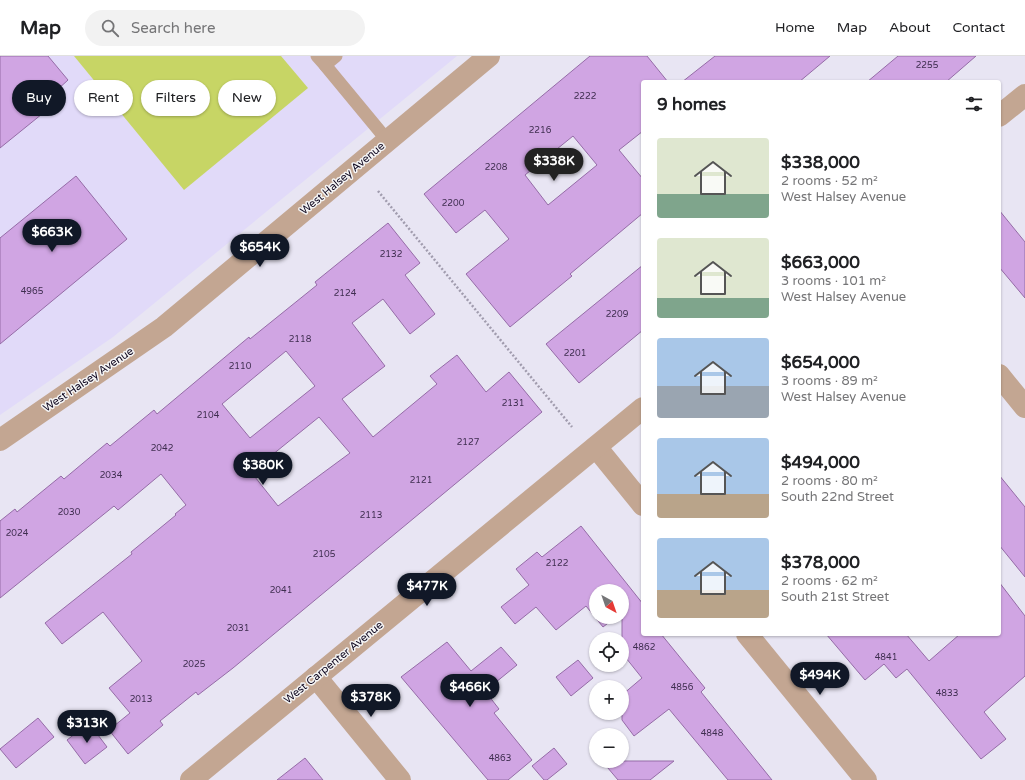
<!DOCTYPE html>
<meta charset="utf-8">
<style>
body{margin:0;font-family:"Varela Round",sans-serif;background:#f2f2f2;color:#202124;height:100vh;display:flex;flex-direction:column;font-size:15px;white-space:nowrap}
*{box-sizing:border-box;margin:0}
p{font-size:13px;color:#757577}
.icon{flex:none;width:22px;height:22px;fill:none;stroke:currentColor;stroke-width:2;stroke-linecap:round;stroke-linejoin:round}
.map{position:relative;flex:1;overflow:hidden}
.side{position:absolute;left:641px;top:24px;width:360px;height:556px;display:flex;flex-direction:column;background:#fff;border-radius:4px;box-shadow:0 1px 3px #0004}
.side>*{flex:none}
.banner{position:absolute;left:12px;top:24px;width:380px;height:36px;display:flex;gap:8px}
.needle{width:26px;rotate:140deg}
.tools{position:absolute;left:589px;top:528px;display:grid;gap:8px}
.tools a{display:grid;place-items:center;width:40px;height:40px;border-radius:50%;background:#fff;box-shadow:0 1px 3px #0004;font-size:20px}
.price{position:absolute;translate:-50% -34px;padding:0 9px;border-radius:14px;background:#111827;color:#fff;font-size:13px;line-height:26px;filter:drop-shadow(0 1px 2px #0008)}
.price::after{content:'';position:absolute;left:50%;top:24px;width:12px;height:9px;margin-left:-6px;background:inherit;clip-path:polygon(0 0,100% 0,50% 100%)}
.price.active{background:#222;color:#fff}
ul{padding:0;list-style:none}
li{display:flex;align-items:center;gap:12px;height:100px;padding:0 16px}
li span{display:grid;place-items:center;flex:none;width:112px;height:80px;border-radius:4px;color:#555}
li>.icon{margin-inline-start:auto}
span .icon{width:48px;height:48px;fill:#fffc;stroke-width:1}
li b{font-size:17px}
h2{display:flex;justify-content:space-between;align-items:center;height:48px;padding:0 16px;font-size:17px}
.pill{padding:0 14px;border-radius:18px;background:#fff;box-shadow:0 1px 3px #0004;font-size:14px;line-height:36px}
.pill.active{background:#111827;color:#fff}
header{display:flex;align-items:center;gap:24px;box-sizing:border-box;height:56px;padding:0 20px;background:#fff;border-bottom:1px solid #e0e0e0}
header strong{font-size:19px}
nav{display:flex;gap:22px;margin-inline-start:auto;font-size:14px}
.search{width:280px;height:36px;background:#f2f2f2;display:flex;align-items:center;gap:10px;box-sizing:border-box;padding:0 14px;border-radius:22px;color:#757577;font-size:15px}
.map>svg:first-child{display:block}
</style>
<header>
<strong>Map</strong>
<div class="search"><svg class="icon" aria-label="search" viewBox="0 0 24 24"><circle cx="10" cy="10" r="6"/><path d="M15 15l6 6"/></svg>Search here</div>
<nav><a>Home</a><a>Map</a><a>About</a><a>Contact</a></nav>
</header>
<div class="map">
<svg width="1025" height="724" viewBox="0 0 1025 724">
<rect width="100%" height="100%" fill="#e8e5f3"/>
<polygon fill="#e1daf9" points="0,0 457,0 113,281 0,359"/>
<polygon fill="#c7d565" points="74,0 281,0 308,32 184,134"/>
<g fill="#d0a5e3" stroke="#956ca7" fill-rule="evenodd">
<polygon points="0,0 48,0 68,24 57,34 63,41 0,92"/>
<path d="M 590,0 L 647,0 L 668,26 L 643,26 L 643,75 L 619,94 L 643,123 L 643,157 L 570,218 L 572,220 L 510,271 L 466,218 L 509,183 L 485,154 L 456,177 L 424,138 ZM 573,80 L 597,109 L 548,149 L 525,119 Z"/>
<polygon points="715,0 830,0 799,26 682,26"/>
<polygon points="898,0 976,0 946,26 867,26"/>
<polygon points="76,120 127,183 0,288 0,182"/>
<polygon points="999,154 1025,186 1025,242 999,211"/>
<path d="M 388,167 L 420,207 L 405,219 L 435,258 L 410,278 L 383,243 L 352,267 L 385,310 L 342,343 L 373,381 L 437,328 L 430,320 L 457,299 L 486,336 L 509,316 L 542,356 L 233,612 L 198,639 L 196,636 L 160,665 L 163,669 L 128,698 L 109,674 L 130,657 L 109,632 L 142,605 L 103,556 L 62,588 L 45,567 L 132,498 L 131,496 L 176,459 L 175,458 L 186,449 L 161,418 L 118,454 L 114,450 L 0,542 L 0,465 L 15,453 L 17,456 L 61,420 L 64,423 L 107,387 L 110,390 L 154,354 L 157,358 L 249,281 L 250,283 L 317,229 L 315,226 ZM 286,295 L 315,330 L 250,382 L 222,348 ZM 319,361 L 350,397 L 278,450 L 251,416 Z"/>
<polygon points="643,209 643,274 579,327 546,288"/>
<polygon points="999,419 1025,451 1025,521 999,489"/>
<polygon points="581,470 643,548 643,578 661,578 705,632 701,636 772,724 728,724 669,653 634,680 622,664 622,639 642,622 622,597 622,535 596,535 596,561 616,561 603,571 586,550 556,574 536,551 515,568 501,551 529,529 516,513 537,496 542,501"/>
<polygon points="999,526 1025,560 1025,620 984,656 1006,683 981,703 907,613 896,622 884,608 865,624 826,578 906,578 929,605 960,578 999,578"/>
<polygon points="447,586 471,615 501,591 517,609 485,635 499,653 494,657 532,704 508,724 488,724 401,621"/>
<polygon points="578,604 593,622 571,640 556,621"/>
<polygon points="38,662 54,681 16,712 0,693"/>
<polygon points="89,667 107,691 85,708 67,684"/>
<polygon points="554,692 567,708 547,724 544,724 532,710"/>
<polygon points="305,702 323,724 277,724"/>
<polygon points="602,705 674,705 650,724 618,724"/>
</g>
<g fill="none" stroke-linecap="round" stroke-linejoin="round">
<polyline stroke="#a19cae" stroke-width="2.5" stroke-dasharray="2 2" stroke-linecap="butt" points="378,135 572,371"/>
<g stroke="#c3a692" stroke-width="13">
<polyline points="317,0 325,9 336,0"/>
<polyline points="325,9 387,84"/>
</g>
<g stroke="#c3a692" stroke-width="22">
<polyline points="999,60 1025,39"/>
<polyline points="999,319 1025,351"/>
<polyline points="0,384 164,271 489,0"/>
<polyline points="596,391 643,449"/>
<polyline points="747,578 866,724"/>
<polyline points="316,621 400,724"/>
<polyline points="191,724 643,352"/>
</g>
</g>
<g text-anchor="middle" stroke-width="3" stroke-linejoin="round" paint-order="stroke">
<g font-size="9" fill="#3f2e50">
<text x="927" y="12">2255</text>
<text x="585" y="43">2222</text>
<text x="540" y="77">2216</text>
<text x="496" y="114">2208</text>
<text x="453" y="150">2200</text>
<text x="391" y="201">2132</text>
<text x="32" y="238">4965</text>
<text x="345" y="240">2124</text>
<text x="617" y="261">2209</text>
<text x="300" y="286">2118</text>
<text x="575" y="300">2201</text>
<text x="240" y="313">2110</text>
<text x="513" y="350">2131</text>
<text x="208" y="362">2104</text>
<text x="468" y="389">2127</text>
<text x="162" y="395">2042</text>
<text x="111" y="422">2034</text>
<text x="421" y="427">2121</text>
<text x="69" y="459">2030</text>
<text x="371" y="462">2113</text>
<text x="17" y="480">2024</text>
<text x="324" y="501">2105</text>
<text x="557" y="510">2122</text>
<text x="281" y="537">2041</text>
<text x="238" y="575">2031</text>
<text x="644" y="594">4862</text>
<text x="886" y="604">4841</text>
<text x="194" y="611">2025</text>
<text x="682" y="634">4856</text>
<text x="947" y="640">4833</text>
<text x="141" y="646">2013</text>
<text x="712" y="680">4848</text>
<text x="500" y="705">4863</text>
</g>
<g font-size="11" fill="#0f071f" stroke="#f5f5f5">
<text transform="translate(342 122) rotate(-40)" y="4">West Halsey Avenue</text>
<text transform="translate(88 323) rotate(-34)" y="4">West Halsey Avenue</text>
<text transform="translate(333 606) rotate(-39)" y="4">West Carpenter Avenue</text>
</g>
</g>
</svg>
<div class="tools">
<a><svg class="needle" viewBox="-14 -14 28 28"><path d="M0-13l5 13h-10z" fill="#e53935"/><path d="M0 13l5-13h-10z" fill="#757577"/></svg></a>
<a><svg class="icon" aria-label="locate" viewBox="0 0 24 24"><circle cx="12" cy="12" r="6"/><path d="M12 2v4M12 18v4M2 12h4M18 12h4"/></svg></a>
<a>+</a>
<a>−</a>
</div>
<b class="price active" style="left:554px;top:126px">$338K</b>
<b class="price" style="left:52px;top:197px">$663K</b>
<b class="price" style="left:260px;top:212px">$654K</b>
<b class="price" style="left:263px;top:430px">$380K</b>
<b class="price" style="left:427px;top:551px">$477K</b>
<b class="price" style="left:820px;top:640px">$494K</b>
<b class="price" style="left:470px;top:652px">$466K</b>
<b class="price" style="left:371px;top:662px">$378K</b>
<b class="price" style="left:87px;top:688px">$313K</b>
<div class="banner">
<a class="pill active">Buy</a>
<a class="pill">Rent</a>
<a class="pill">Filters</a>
<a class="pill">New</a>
</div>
<section class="side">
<h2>9 homes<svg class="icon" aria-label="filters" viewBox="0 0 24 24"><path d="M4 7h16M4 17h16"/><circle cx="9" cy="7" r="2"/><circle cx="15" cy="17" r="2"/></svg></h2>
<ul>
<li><span style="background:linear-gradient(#dfe7d0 70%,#7fa58c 0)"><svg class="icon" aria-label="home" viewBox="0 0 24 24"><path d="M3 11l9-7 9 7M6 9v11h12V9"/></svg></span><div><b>$338,000</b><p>2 rooms · 52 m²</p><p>West Halsey Avenue</p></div></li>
<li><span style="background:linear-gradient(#dfe7d0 75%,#7fa58c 0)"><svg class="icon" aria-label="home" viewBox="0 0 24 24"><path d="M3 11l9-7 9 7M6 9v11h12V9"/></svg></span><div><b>$663,000</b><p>3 rooms · 101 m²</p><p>West Halsey Avenue</p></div></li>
<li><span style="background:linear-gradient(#a9c7e8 60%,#9aa5b1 0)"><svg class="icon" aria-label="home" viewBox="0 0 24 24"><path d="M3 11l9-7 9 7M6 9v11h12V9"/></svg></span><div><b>$654,000</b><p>3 rooms · 89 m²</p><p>West Halsey Avenue</p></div></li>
<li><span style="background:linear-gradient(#a9c7e8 70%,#b9a48a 0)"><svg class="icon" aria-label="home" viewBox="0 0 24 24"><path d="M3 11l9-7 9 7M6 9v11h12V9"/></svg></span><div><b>$494,000</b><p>2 rooms · 80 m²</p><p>South 22nd Street</p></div></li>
<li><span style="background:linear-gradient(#a9c7e8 65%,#b9a48a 0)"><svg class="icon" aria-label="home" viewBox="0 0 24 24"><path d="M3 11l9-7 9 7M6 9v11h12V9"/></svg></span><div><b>$378,000</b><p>2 rooms · 62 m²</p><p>South 21st Street</p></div></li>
</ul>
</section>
</div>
